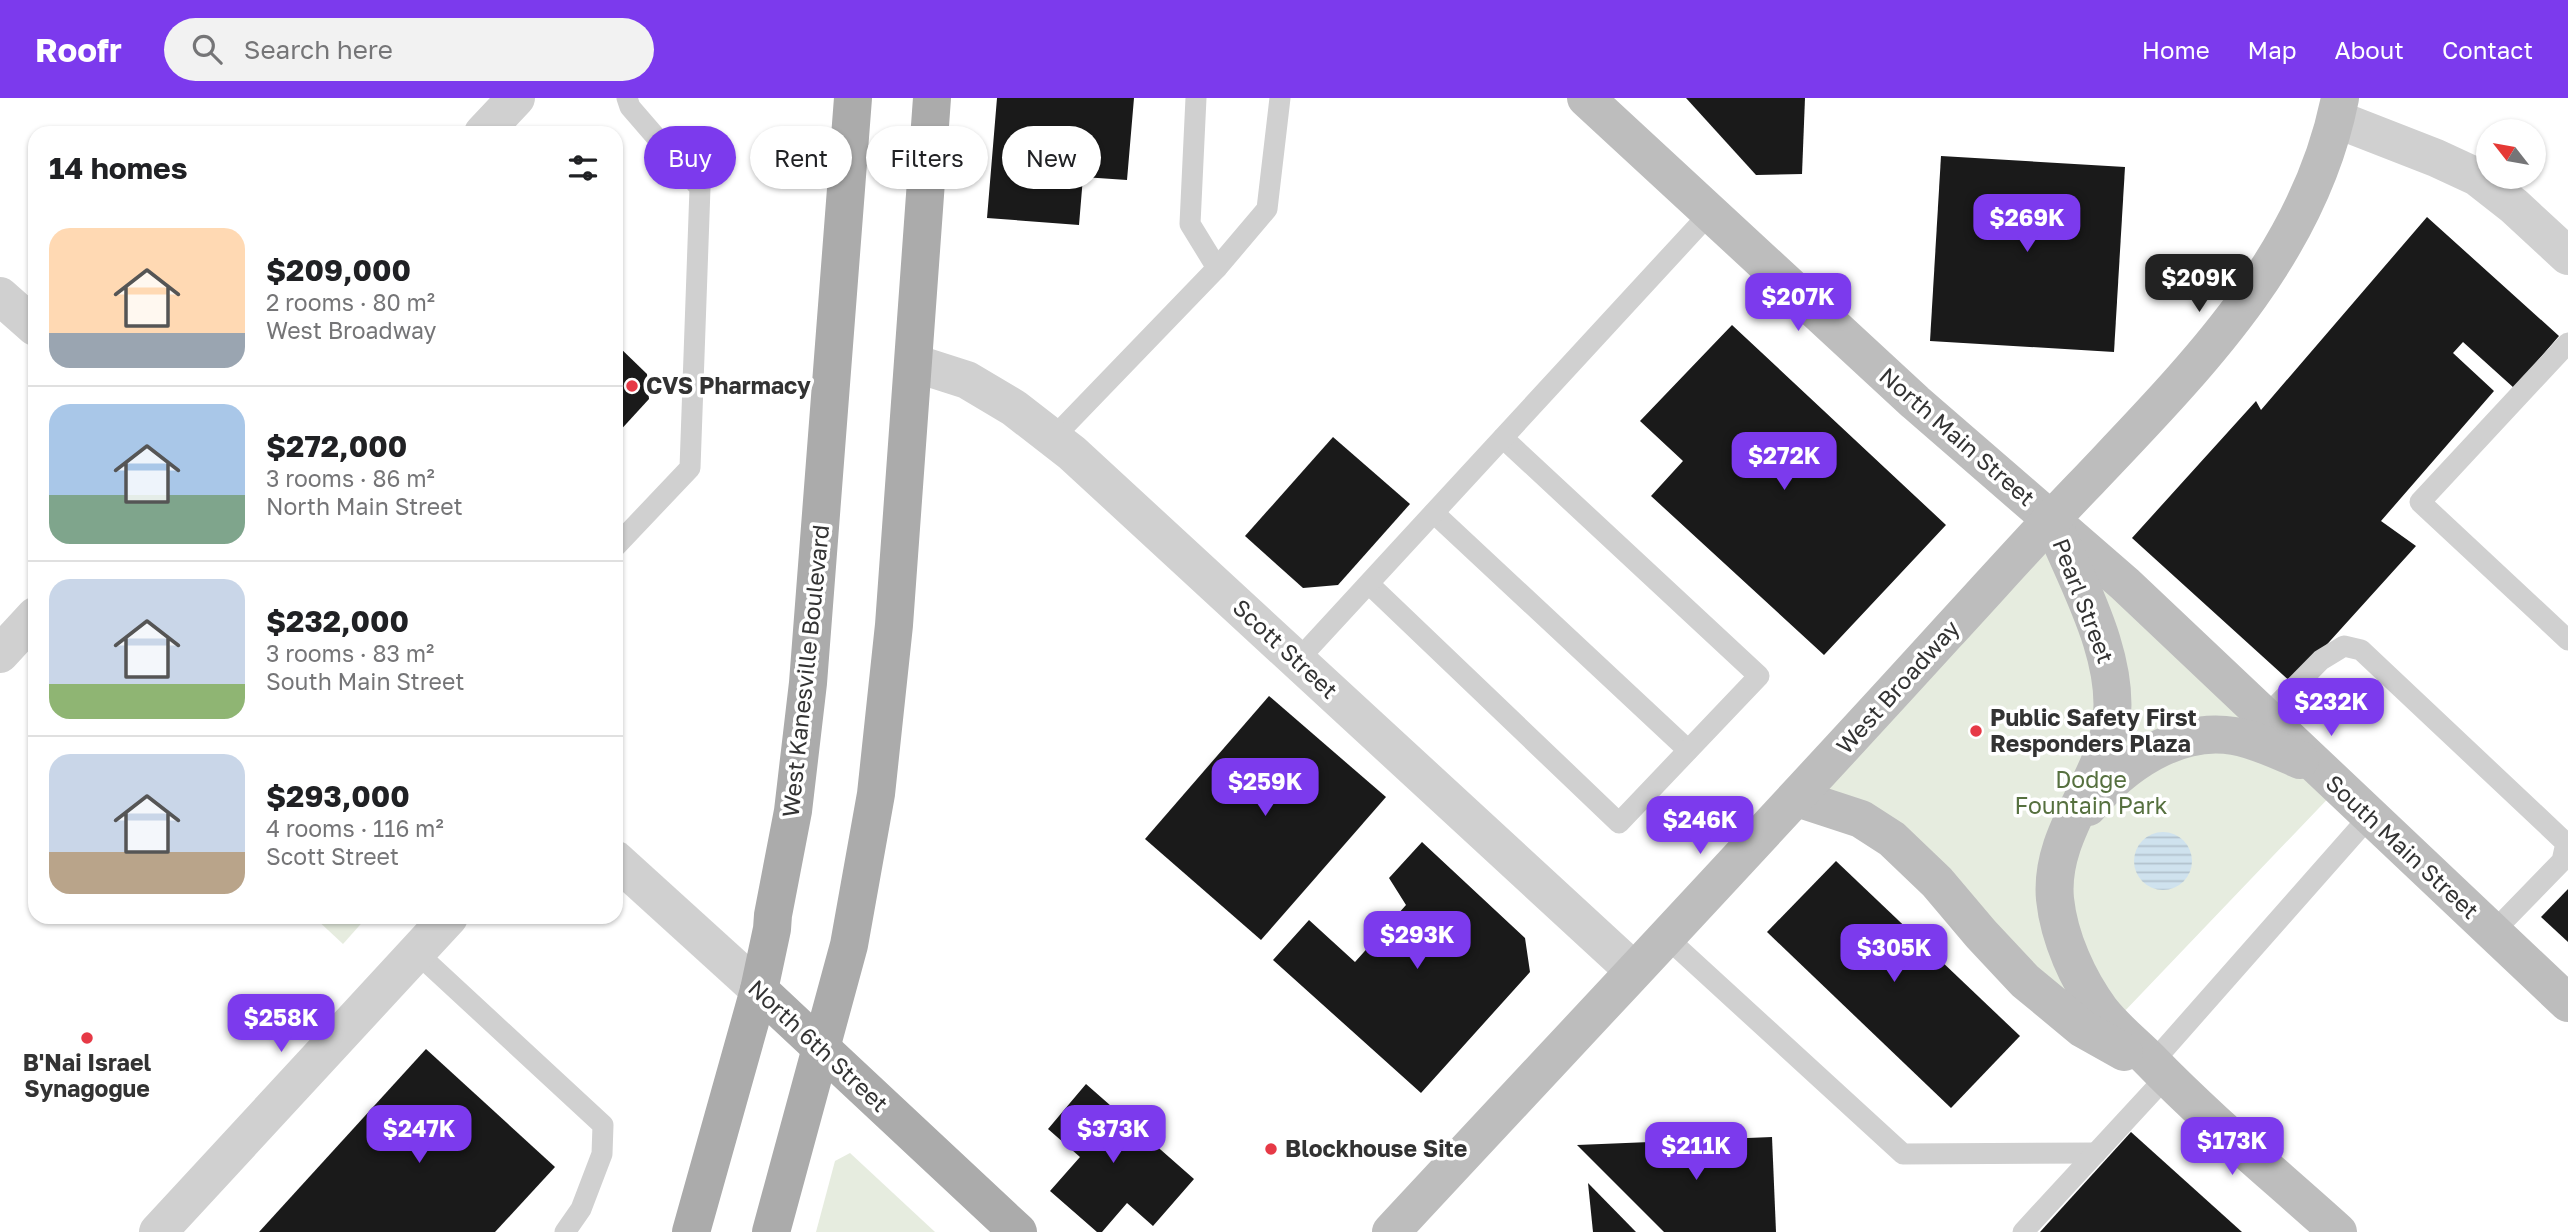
<!DOCTYPE html>
<meta charset="utf-8">
<style>
body{margin:0;font-family:"Golos Text",sans-serif;background:#f2f2f2;color:#202124;height:100vh;display:flex;flex-direction:column;font-size:26px;white-space:nowrap}
*{box-sizing:border-box;margin:0}
p{font-size:23px;color:#757577}
.icon{flex:none;width:38px;height:38px;fill:none;stroke:currentColor;stroke-width:2;stroke-linecap:round;stroke-linejoin:round}
.map{position:relative;flex:1;overflow:hidden}
.details{position:absolute;left:28px;top:28px;width:595px;height:798px;display:flex;flex-direction:column;background:#fff;border-radius:21px;box-shadow:0 2px 5px #0004}
.details>*{flex:none}
.guide{position:absolute;left:644px;top:28px;width:665px;height:63px;display:flex;gap:14px}
.needle{width:46px;rotate:301deg}
.fabs{position:absolute;left:2476px;top:21px;display:grid;gap:14px}
.fabs a{display:grid;place-items:center;width:70px;height:70px;border-radius:50%;background:#fff;box-shadow:0 2px 5px #0004;font-size:35px}
.price{position:absolute;translate:-50% -60px;padding:0 16px;border-radius:14px;background:#7c3aed;color:#fff;font-size:23px;line-height:46px;filter:drop-shadow(0 2px 4px #0008)}
.price::after{content:'';position:absolute;left:50%;top:42px;width:21px;height:16px;margin-left:-10px;background:inherit;clip-path:polygon(0 0,100% 0,50% 100%)}
.price.current{background:#222;color:#fff}
ul{padding:0;list-style:none}
li{display:flex;align-items:center;gap:21px;height:175px;padding:0 21px}
li+li{border-top:2px solid #e0e0e0}
li span{display:grid;place-items:center;flex:none;width:196px;height:140px;border-radius:21px;color:#555}
li>.icon{margin-inline-start:auto}
span .icon{width:84px;height:84px;fill:#fffc;stroke-width:1}
li b{font-size:30px}
h2{display:flex;justify-content:space-between;align-items:center;height:84px;padding:0 21px;font-size:30px}
.pill{padding:0 24px;border-radius:32px;background:#fff;box-shadow:0 2px 5px #0004;font-size:24px;line-height:63px}
.pill.current{background:#7c3aed;color:#fff}
header{display:flex;align-items:center;gap:42px;box-sizing:border-box;height:98px;padding:0 35px;background:#7c3aed;color:#fff}
header strong{font-size:33px}
nav{display:flex;gap:38px;margin-inline-start:auto;font-size:24px}
.search{width:490px;height:63px;background:#f2f2f2;display:flex;align-items:center;gap:18px;box-sizing:border-box;padding:0 24px;border-radius:38px;color:#757577;font-size:26px}
.map>svg:first-child{display:block}
</style>
<header>
<strong>Roofr</strong>
<div class="search"><svg class="icon" aria-label="search" viewBox="0 0 24 24"><circle cx="10" cy="10" r="6"/><path d="M15 15l6 6"/></svg>Search here</div>
<nav><a>Home</a><a>Map</a><a>About</a><a>Contact</a></nav>
</header>
<div class="map">
<svg width="2568" height="1134" viewBox="0 0 2568 1134">
<defs>
<pattern id="water-rules" width="6" height="5" patternUnits="userSpaceOnUse" patternTransform="scale(1.75)"><rect width="6" height="5" fill="#cfe2ee"/><path d="M0 2.5h6" fill="none" stroke="#b2c2cd"/></pattern>
</defs>
<rect width="100%" height="100%" fill="#fff"/>
<g fill="#e6ecdf">
<polygon points="2051,421 2339,689 2099,940 1937,784 1797,700"/>
<polygon points="314,819 367,819 343,846"/>
<polygon points="850,1055 935,1134 816,1134 835,1063"/>
</g>
<circle fill="url(#water-rules)" cx="2163" cy="763" r="29"/>
<g fill="#1a1a1a">
<polygon points="997,0 1134,0 1127,82 1083,79 1079,127 987,120"/>
<polygon points="1686,0 1805,0 1802,76 1756,77"/>
<polygon points="1941,58 2125,69 2114,254 1930,243"/>
<polygon points="2427,119 2559,238 2514,290 2463,244 2453,255 2494,293 2381,423 2416,448 2292,585 2132,440 2256,303 2261,312"/>
<polygon points="1732,227 1946,427 1824,557 1651,398 1683,363 1640,323"/>
<polygon points="616,246 647,276 649,301 616,337"/>
<polygon points="1333,339 1410,406 1338,487 1303,490 1245,438"/>
<polygon points="1269,598 1386,699 1261,842 1145,741"/>
<polygon points="1422,744 1525,840 1530,874 1421,995 1273,862 1309,822 1355,864 1406,807 1389,780"/>
<polygon points="1836,763 2020,938 1951,1010 1767,834"/>
<polygon points="2568,791 2568,844 2541,819"/>
<polygon points="426,951 555,1069 495,1134 259,1134"/>
<polygon points="1086,986 1194,1081 1153,1128 1127,1105 1102,1134 1097,1134 1050,1093 1080,1059 1048,1031"/>
<polygon points="2131,1034 2242,1134 2040,1134"/>
<polygon points="1772,1039 1776,1134 1664,1134 1577,1047"/>
<polygon points="1588,1085 1636,1134 1593,1134"/>
</g>
<g fill="none" stroke-linecap="round" stroke-linejoin="round">
<g stroke="#d0d0d0" stroke-width="21">
<polyline points="1196,0 1190,126 1217,170"/>
<polyline points="2568,245 2420,404 2568,542"/>
<polyline points="1053,340 1217,170 1267,111 1280,0"/>
<polyline points="1434,415 1688,652"/>
<polyline points="616,448 690,370 700,90 630,9 627,0"/>
<polyline points="1369,486 1619,725 1759,578 1503,340"/>
<polyline points="1297,563 1711,114"/>
<polyline points="2265,619 2321,562 2344,548 2361,552 2566,745 2562,763 2493,834"/>
<polyline points="1665,838 1903,1056 2096,1055"/>
<polyline points="416,854 603,1027 602,1056 581,1111 565,1134"/>
<polyline points="2152,965 2370,718"/>
<polyline points="2023,1134 2166,979"/>
</g>
<g stroke="#d0d0d0" stroke-width="38">
<polyline points="914,265 967,282 1014,310 1072,355 1633,872"/>
<polyline points="158,1134 449,819"/>
</g>
<g stroke="#d0d0d0" stroke-width="38">
<polyline points="2336,21 2436,60 2477,79 2514,108 2568,158"/>
<polyline points="483,35 516,0"/>
<polyline points="0,198 35,229"/>
<polyline points="0,556 35,518"/>
<polyline points="616,762 759,892"/>
</g>
<g stroke="#bdbdbd" stroke-width="38">
<polyline points="1586,0 1915,304 2125,486 2568,905"/>
<path d="M 2055,430 C 2079,487 2121,562 2111,626 C 2101,686 2049,737 2055,801 C 2059,840 2078,882 2101,913 C 2115,931 2134,946 2150,962 C 2209,1023 2275,1077 2338,1134"/>
<polyline points="1797,700 1861,721 1892,741 1937,784 1981,836 2025,883 2083,931 2124,954"/>
<path d="M 2088,709 C 2121,668 2177,628 2234,638 C 2257,642 2279,653 2300,662"/>
<path d="M 1391,1134 C 1576,935 1763,737 1946,536 C 1994,484 2040,432 2089,382 C 2195,270 2309,157 2340,0"/>
</g>
<g stroke="#ababab" stroke-width="38">
<polyline points="759,892 1018,1134"/>
<polyline points="691,1134 759,892 772,831 773,817 793,713 808,585 853,0"/>
<polyline points="771,1134 849,847 876,696 894,527 932,0"/>
</g>
</g>
<g fill="#e63946" stroke="#fff" stroke-width="2.5">
<circle cx="632" cy="288" r="7"/>
<circle cx="1976" cy="633" r="7"/>
<circle cx="87" cy="940" r="7"/>
<circle cx="1271" cy="1051" r="7"/>
</g>
<g text-anchor="middle" stroke-width="7" stroke-linejoin="round" paint-order="stroke">
<g font-size="23" font-weight="bold" fill="#333" stroke="#fff" text-anchor="start">
<text x="646" y="296">CVS Pharmacy</text>
<text x="1990" y="628">Public Safety First<tspan x="1990" dy="26">Responders Plaza</tspan></text>
<text x="87" y="973" text-anchor="middle">B'Nai Israel<tspan x="87" dy="26">Synagogue</tspan></text>
<text x="1285" y="1059">Blockhouse Site</text>
</g>
<g font-size="23" fill="#333" stroke="#fff">
<text transform="translate(1957 339) rotate(41)" y="8">North Main Street</text>
<text transform="translate(2083 503) rotate(69)" y="8">Pearl Street</text>
<text transform="translate(1285 551) rotate(43)" y="8">Scott Street</text>
<text transform="translate(806 573) rotate(-84)" y="8">West Kanesville Boulevard</text>
<text transform="translate(1898 589) rotate(-48)" y="8">West Broadway</text>
<text transform="translate(2402 749) rotate(43)" y="8">South Main Street</text>
<text transform="translate(818 948) rotate(43)" y="8">North 6th Street</text>
</g>
<g font-size="23" fill="#56703f" stroke="#fff">
<text x="2091" y="690">Dodge<tspan x="2091" dy="26">Fountain Park</tspan></text>
</g>
</g>
</svg>
<div class="fabs">
<a><svg class="needle" viewBox="-14 -14 28 28"><path d="M0-13l5 13h-10z" fill="#e53935"/><path d="M0 13l5-13h-10z" fill="#757577"/></svg></a>
</div>
<b class="price" style="left:2027px;top:156px">$269K</b>
<b class="price current" style="left:2199px;top:216px">$209K</b>
<b class="price" style="left:1798px;top:235px">$207K</b>
<b class="price" style="left:1784px;top:394px">$272K</b>
<b class="price" style="left:2331px;top:640px">$232K</b>
<b class="price" style="left:1265px;top:720px">$259K</b>
<b class="price" style="left:1700px;top:758px">$246K</b>
<b class="price" style="left:1417px;top:873px">$293K</b>
<b class="price" style="left:1894px;top:886px">$305K</b>
<b class="price" style="left:281px;top:956px">$258K</b>
<b class="price" style="left:419px;top:1067px">$247K</b>
<b class="price" style="left:1113px;top:1067px">$373K</b>
<b class="price" style="left:2232px;top:1079px">$173K</b>
<b class="price" style="left:1696px;top:1084px">$211K</b>
<div class="guide">
<a class="pill current">Buy</a>
<a class="pill">Rent</a>
<a class="pill">Filters</a>
<a class="pill">New</a>
</div>
<section class="details">
<h2>14 homes<svg class="icon" aria-label="filters" viewBox="0 0 24 24"><path d="M4 7h16M4 17h16"/><circle cx="9" cy="7" r="2"/><circle cx="15" cy="17" r="2"/></svg></h2>
<ul>
<li><span style="background:linear-gradient(#ffd9b3 75%,#9aa5b1 0)"><svg class="icon" aria-label="home" viewBox="0 0 24 24"><path d="M3 11l9-7 9 7M6 9v11h12V9"/></svg></span><div><b>$209,000</b><p>2 rooms · 80 m²</p><p>West Broadway</p></div></li>
<li><span style="background:linear-gradient(#a9c7e8 65%,#7fa58c 0)"><svg class="icon" aria-label="home" viewBox="0 0 24 24"><path d="M3 11l9-7 9 7M6 9v11h12V9"/></svg></span><div><b>$272,000</b><p>3 rooms · 86 m²</p><p>North Main Street</p></div></li>
<li><span style="background:linear-gradient(#c9d6e8 75%,#8fb573 0)"><svg class="icon" aria-label="home" viewBox="0 0 24 24"><path d="M3 11l9-7 9 7M6 9v11h12V9"/></svg></span><div><b>$232,000</b><p>3 rooms · 83 m²</p><p>South Main Street</p></div></li>
<li><span style="background:linear-gradient(#c9d6e8 70%,#b9a48a 0)"><svg class="icon" aria-label="home" viewBox="0 0 24 24"><path d="M3 11l9-7 9 7M6 9v11h12V9"/></svg></span><div><b>$293,000</b><p>4 rooms · 116 m²</p><p>Scott Street</p></div></li>
</ul>
</section>
</div>
